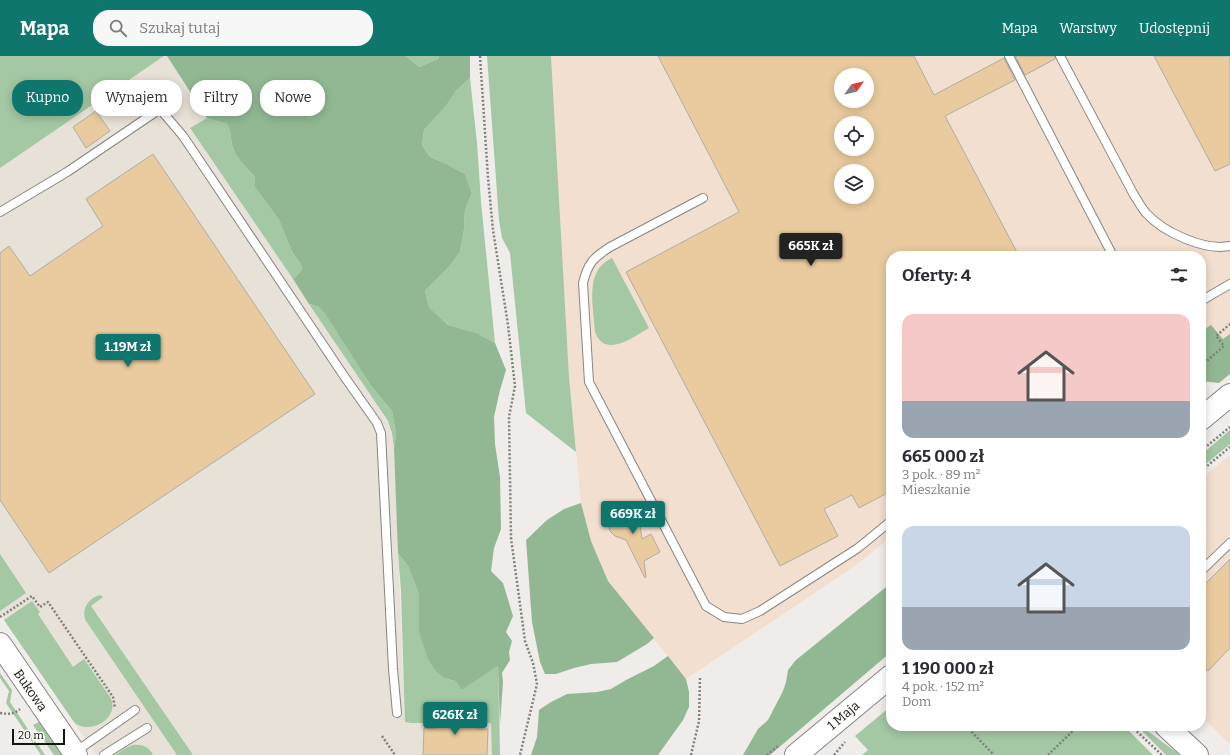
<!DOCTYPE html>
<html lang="pl">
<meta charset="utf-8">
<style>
body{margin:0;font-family:Bitter,serif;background:#f7f7f7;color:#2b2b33;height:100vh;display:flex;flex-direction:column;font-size:15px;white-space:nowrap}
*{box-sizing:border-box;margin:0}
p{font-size:13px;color:#7c7c81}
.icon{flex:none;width:22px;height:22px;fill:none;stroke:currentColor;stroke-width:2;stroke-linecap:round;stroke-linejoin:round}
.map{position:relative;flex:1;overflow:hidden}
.sheet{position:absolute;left:886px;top:195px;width:320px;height:480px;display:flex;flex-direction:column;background:#fff;border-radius:16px;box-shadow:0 2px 10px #0003}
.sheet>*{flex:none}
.guide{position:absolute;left:12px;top:24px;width:380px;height:36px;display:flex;gap:8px}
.needle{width:26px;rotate:56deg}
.controls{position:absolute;left:834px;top:12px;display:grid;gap:8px}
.controls a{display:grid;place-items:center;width:40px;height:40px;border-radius:50%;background:#fff;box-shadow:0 2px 10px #0003;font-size:20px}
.scale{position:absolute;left:12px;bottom:10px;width:53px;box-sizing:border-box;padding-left:4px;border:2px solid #151514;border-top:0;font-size:11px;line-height:14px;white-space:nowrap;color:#151514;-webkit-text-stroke:3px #fcfaf7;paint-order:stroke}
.price{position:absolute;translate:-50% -34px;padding:0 9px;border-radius:4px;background:#0f766e;color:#fff;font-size:13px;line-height:26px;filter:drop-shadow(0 1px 2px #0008)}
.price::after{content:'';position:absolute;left:50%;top:24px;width:12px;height:9px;margin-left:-6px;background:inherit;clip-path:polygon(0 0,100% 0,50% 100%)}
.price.on{background:#222;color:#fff}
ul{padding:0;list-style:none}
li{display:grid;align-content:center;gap:8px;height:212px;padding:0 16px}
li span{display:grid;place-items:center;height:124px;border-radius:12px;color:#555}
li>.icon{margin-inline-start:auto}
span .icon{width:72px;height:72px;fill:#fffc;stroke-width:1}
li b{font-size:17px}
h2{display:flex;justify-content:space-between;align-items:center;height:48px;padding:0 16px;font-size:17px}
.tag{padding:0 14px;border-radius:16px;background:#fff;box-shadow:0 2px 10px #0003;font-size:14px;line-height:36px}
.tag.on{background:#0f766e;color:#fff}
header{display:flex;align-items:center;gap:24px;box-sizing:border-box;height:56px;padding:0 20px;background:#0f766e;color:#fff}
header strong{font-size:19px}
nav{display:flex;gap:22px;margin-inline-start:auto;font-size:14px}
.search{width:280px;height:36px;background:#f7f7f7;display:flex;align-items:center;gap:10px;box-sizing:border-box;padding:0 14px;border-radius:16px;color:#7c7c81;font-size:15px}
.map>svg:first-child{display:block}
</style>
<header>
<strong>Mapa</strong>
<div class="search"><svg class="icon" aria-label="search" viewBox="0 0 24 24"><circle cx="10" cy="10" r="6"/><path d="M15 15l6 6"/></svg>Szukaj tutaj</div>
<nav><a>Mapa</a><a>Warstwy</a><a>Udostępnij</a></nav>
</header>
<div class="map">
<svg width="1230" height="699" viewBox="0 0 1230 699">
<rect width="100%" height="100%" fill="#efece9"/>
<polygon fill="#e7e1d7" points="164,0 167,0 207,62 190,73 293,223 390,369 394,392 405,665 462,634 498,610 500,699 96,699 0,557 0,112"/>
<g fill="#f2dfcf" fill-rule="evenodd">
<path d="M 551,0 L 1230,0 L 1230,278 L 1223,283 L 1211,269 L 1201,275 L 1201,200 L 891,200 L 891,481 L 855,510 L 686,623 L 608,525 L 591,485 L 581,447 L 569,321 ZM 841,19 L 867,19 L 867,45 L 841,45 ZM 841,67 L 867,67 L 867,93 L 841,93 ZM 841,115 L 867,115 L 867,141 L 841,141 Z"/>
<polygon points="1230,399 1230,688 1201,660 1201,423"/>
</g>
<g fill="#a4c7a4">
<polygon points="0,0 164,0 0,112"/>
<polygon points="406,0 439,0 438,3 419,11"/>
<polygon points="487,0 551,0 569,321 576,396 526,357 510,197 502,182 499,164"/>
<polygon points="470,22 477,87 481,146 495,287 477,277 448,269 429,251 425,235 449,211 460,196 464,174 465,154 472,137 465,118 447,108 430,101 422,89 424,74 446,50 456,35"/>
<path d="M 207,62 L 227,68 C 232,76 230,86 234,95 C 238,104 248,113 255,121 L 254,130 L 279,164 L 292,196 L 302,210 L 301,215 L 293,223 L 190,72 Z"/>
<path d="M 612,202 L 649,272 C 633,281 605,303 595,276 C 594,256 587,228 600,211 C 603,207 608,204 612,202 Z"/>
<polygon points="309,248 319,251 325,258 371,330 392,355 396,378 394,392 392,377 388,365"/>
<polygon points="1230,374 1230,388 1201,412 1201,399"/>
<polygon points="398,497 408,510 419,539 419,576 444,622 455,625 462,634 498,610 500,699 492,699 491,667 477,667 477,658 435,657 435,667 411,667 405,666 401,535"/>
<polygon points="0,498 26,537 0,555"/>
<path d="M 100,539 L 103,541 L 91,550 L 193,699 L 177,699 L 86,565 C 81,554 88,542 100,539 Z"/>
<path d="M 32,545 L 40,556 L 38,558 L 73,611 L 84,603 L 110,641 C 122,663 87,680 74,666 L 4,564 Z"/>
<polygon points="0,617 12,634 10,646 45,699 41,699 6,647 9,635 0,622"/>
<polygon points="891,650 891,670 1124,670 1153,699 862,699 868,694 855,680"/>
<polygon points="39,666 64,699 54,699 33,669"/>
<polygon points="1137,670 1141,670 1180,699 1166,699"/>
<path d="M 133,689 C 141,688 150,691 153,699 L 115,699 L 126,692 Z"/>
</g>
<g fill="#92b893">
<path d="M 167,0 L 406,0 L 419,11 L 438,3 L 439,0 L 470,0 L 470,22 L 456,35 L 446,50 L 424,74 L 422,89 L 430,101 L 447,108 L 465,118 L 472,137 L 465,154 L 464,174 L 460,196 L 449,211 L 425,235 L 429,251 L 448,269 L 477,277 L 495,287 L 506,314 L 500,334 L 494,361 L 495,388 L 500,421 L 501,473 L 494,492 L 491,515 L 503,527 L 513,560 L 506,576 L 512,585 L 509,596 L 510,604 L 502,617 L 503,626 L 500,669 L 498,610 L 462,634 L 455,625 L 444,622 L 435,614 L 428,603 L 419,576 L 419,539 L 408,510 L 398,497 L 394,392 L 396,378 L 392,355 L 371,330 L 325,258 L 319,251 L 309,248 L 293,223 L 301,215 L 302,210 L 292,196 L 279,164 L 254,130 L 255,121 C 248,113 238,104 234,95 C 230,86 232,76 227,68 L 207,62 Z"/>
<polygon points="1211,269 1223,283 1230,278 1230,318 1219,327 1201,325 1201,275"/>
<polygon points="581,447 591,485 608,525 654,582 647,588 617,606 591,608 574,612 556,618 545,618 540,606 532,566 526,484 547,464 564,453"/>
<polygon points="891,527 891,596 770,699 743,699 758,673 768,664 783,635 786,626 788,614 796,604"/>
<polygon points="668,600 686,623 689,636 689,651 683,664 658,699 531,699 537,681 539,654 551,646 567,638 597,636 611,633 626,624 654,610"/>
</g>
<g fill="#e9cb9f" stroke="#aeaca9" fill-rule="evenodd">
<path d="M 658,0 L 914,0 L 934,39 L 1004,2 L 1015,24 L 945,60 L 1019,200 L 891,200 L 891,435 L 859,452 L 852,439 L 824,453 L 838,480 L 780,510 L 626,216 L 739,156 ZM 841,19 L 867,19 L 867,45 L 841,45 ZM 841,67 L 867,67 L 867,93 L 841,93 ZM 841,115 L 867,115 L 867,141 L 841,141 Z"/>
<polygon points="1015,0 1055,0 1055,3 1025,19"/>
<polygon points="1154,0 1230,0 1230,108 1215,115"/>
<polygon points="96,55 110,75 86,92 73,71"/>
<polygon points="153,98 315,338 49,517 0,444 0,197 9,190 30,220 103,170 86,143"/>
<polygon points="623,451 630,452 635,456 639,461 642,483 651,478 660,496 644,505 646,521 645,522 626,484 615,480 610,475 608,469 609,462 612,456 617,452"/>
<polygon points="1230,503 1230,592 1208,615 1201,608 1201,532"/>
<polygon points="435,657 477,658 477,673 488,673 487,699 423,699 424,672 435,672"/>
</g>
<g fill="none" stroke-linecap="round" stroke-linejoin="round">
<g stroke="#878582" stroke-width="10">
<g id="lane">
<polyline points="1009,0 1113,200"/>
<path d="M 1060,0 L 1134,139 C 1138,145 1141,151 1146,157 C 1163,176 1204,195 1230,190"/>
<path d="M 703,142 L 610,191 C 593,202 588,207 583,227 L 589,326 L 706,550 L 724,561 L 742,563 L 760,555 L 858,492 L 891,465"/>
<polyline points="0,156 67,116 160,53 183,80 344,320 377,367 381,377 393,613 397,657"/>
<polyline points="1201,245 1230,228"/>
<polyline points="1201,515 1230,487"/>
<polyline points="75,696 135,654"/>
<polyline points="104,699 147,672"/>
</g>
</g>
<g stroke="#878582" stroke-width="24">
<g id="secondary">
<polyline points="1201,363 1230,339"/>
<polyline points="0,588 76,699"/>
<polyline points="1166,670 1197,699"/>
<polyline points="796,699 891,620"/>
</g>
</g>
<g stroke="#81807e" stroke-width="2.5" stroke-dasharray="2 2" stroke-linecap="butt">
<polyline points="480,0 488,122 493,174 508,269 515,330 509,361 511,482 525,585 533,607 537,628 520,699"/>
<polyline points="1201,310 1224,290 1216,280 1230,268"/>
<polyline points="1201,395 1230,371"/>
<polyline points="1201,415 1230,391"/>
<polyline points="0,561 32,540 40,551 48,546 113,641 115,652"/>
<path d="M 0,657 C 9,658 13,659 20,653"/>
<polyline points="966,670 994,699"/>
<polyline points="1131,670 1162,699"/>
<polyline points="382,680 395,699"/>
<polyline points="691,699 699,665 700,621"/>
<polyline points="767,699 778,690"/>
<polyline points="834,699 845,686"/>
<polyline points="1048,699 1078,670"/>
</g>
<use href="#lane" stroke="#fff" stroke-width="8"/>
<use href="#secondary" stroke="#fff" stroke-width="22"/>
</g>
<g text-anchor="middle" stroke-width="3" stroke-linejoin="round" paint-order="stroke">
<g font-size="13" fill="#151514" stroke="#fcfaf7">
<text transform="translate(31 634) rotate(55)" y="5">Bukowa</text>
<text transform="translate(843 659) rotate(-40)" y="5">1 Maja</text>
</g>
</g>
</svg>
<div class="controls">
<a><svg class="needle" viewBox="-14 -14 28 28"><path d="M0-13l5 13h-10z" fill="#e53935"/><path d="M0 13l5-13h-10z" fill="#7c7c81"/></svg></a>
<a><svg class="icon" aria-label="locate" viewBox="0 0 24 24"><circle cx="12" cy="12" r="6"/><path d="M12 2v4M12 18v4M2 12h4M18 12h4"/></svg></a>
<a><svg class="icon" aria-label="layers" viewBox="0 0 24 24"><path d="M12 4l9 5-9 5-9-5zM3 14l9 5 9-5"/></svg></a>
</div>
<div class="scale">20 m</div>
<b class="price on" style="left:811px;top:211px">665K zł</b>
<b class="price" style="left:128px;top:312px">1.19M zł</b>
<b class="price" style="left:633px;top:479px">669K zł</b>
<b class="price" style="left:455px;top:680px">626K zł</b>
<div class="guide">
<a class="tag on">Kupno</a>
<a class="tag">Wynajem</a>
<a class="tag">Filtry</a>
<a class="tag">Nowe</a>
</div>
<section class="sheet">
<h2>Oferty: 4<svg class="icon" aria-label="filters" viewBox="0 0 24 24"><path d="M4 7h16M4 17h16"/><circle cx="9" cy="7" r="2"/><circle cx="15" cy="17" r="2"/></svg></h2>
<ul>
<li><span style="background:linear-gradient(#f6c9c9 70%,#9aa5b1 0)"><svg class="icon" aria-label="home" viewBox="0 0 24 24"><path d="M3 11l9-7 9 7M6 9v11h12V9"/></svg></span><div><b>665 000 zł</b><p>3 pok. · 89 m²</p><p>Mieszkanie</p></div></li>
<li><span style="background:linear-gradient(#c9d6e8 65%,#9aa5b1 0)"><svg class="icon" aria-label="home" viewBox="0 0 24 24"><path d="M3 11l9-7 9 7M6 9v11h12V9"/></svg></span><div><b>1 190 000 zł</b><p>4 pok. · 152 m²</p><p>Dom</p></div></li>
</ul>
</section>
</div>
